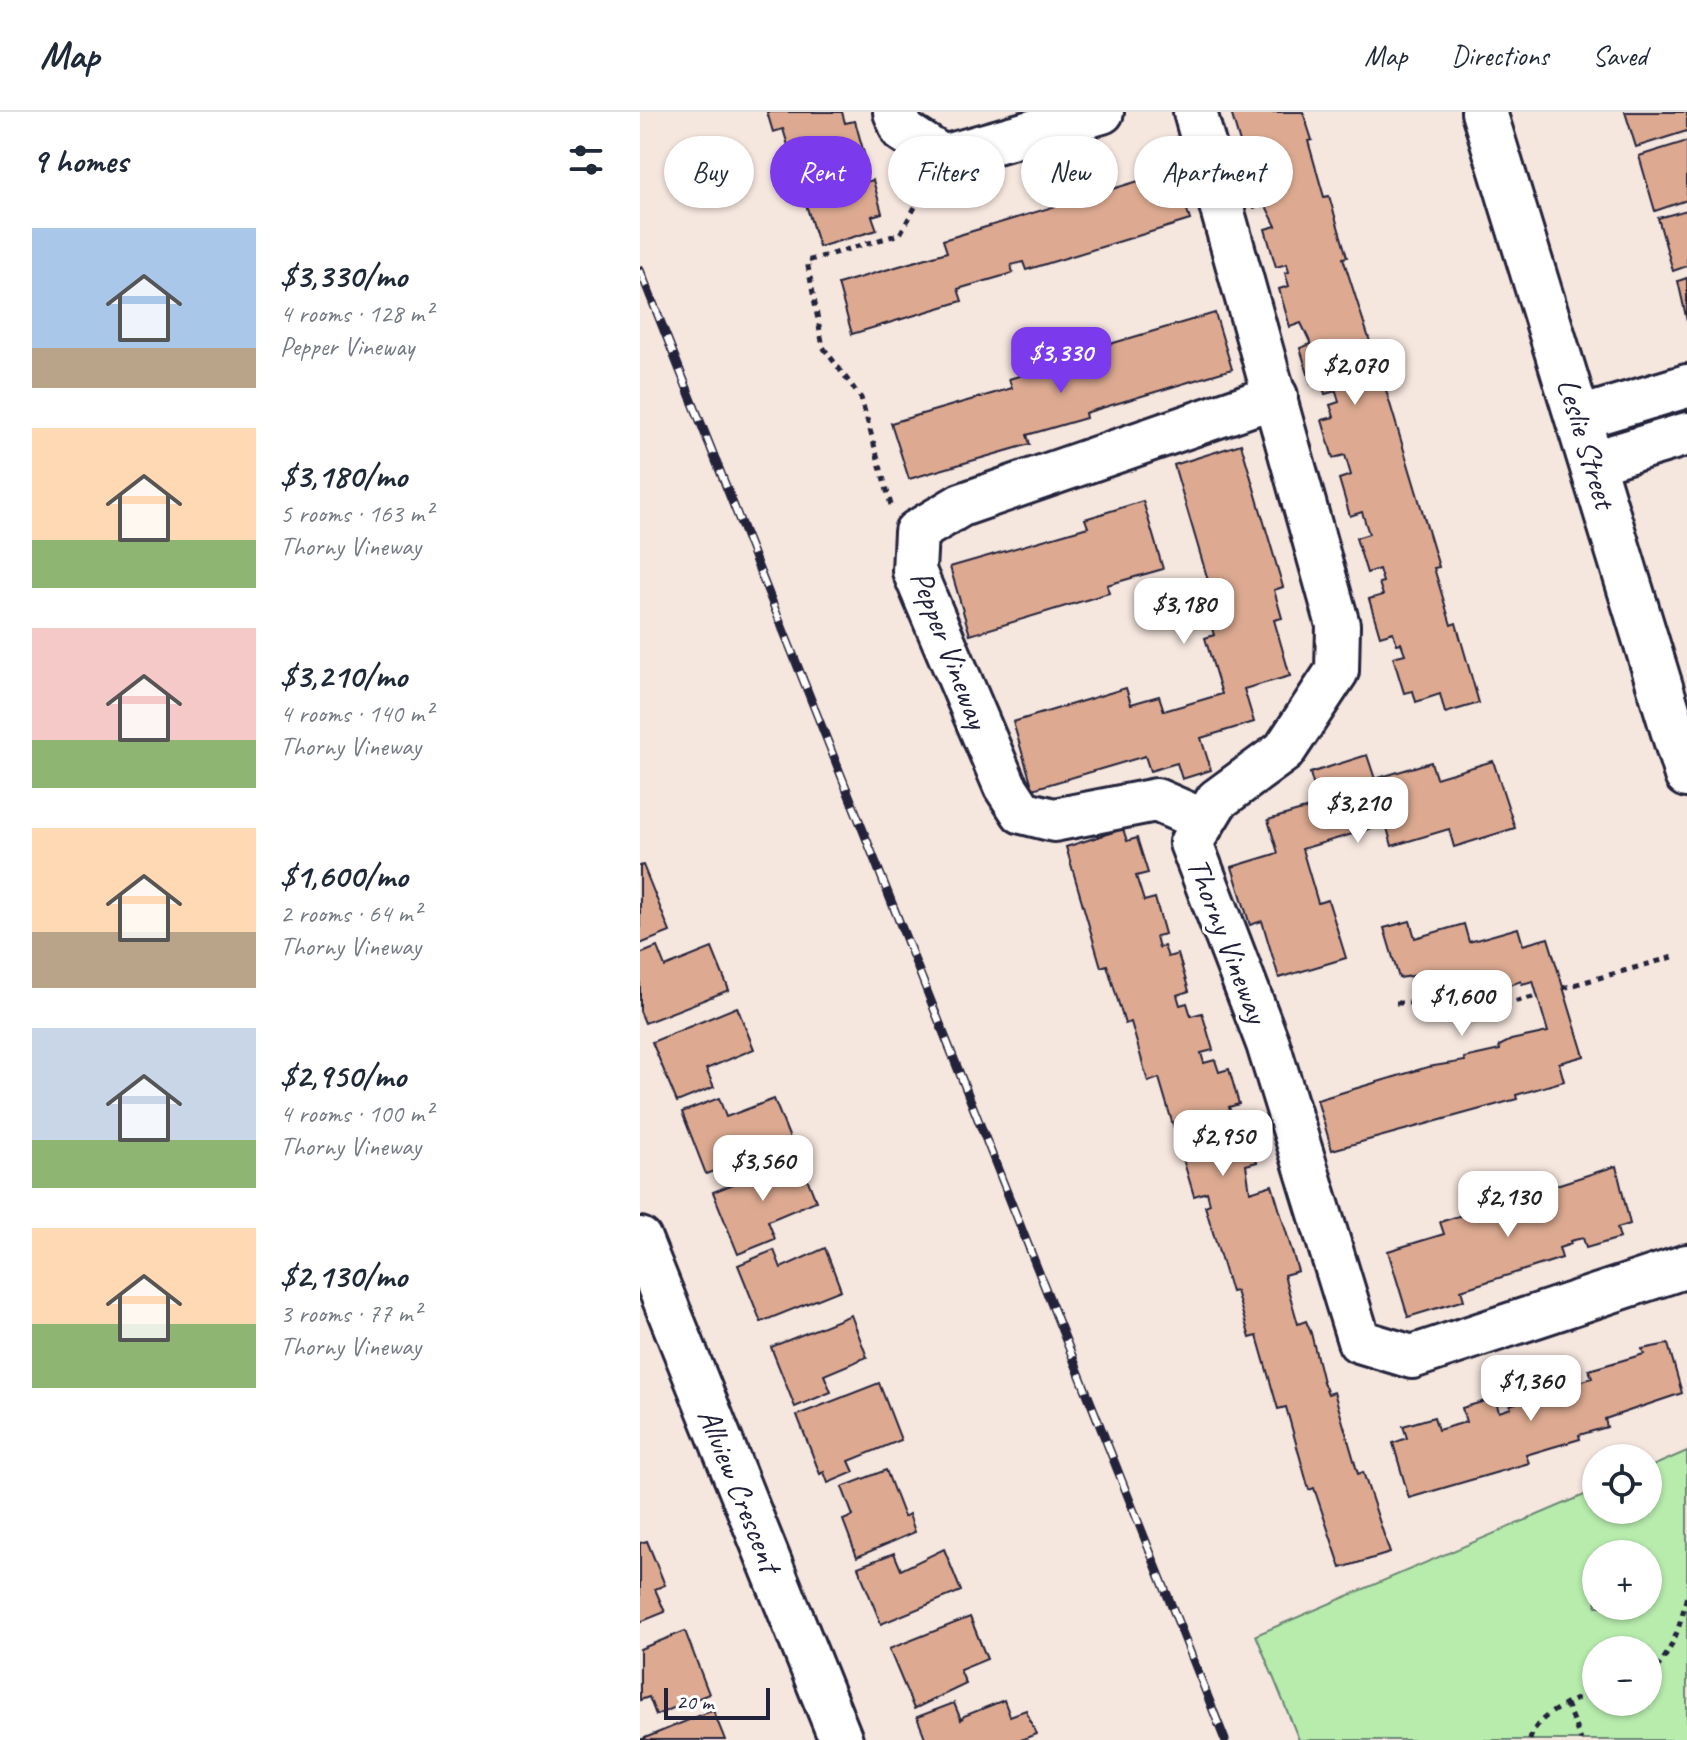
<!DOCTYPE html>
<meta charset="utf-8">
<style>
body{margin:0;font-family:Caveat,sans-serif;background:#f6f6f7;color:#1f2937;height:100vh;display:flex;flex-direction:column;font-size:30px;white-space:nowrap}
*{box-sizing:border-box;margin:0}
p{font-size:26px;color:#747a83}
.icon{flex:none;width:44px;height:44px;fill:none;stroke:currentColor;stroke-width:2;stroke-linecap:round;stroke-linejoin:round}
.map{position:relative;flex:1;overflow:hidden}
.panel{display:flex;flex-direction:column;background:#fff;width:640px}
.panel>*{flex:none}
.hud{position:absolute;left:24px;top:24px;width:760px;height:72px;display:flex;gap:16px}
.tools{position:absolute;left:942px;top:1332px;display:grid;gap:16px}
.tools a{display:grid;place-items:center;width:80px;height:80px;border-radius:50%;background:#fff;box-shadow:0 2px 6px #0004;font-size:40px}
.scale{position:absolute;left:24px;bottom:20px;width:106px;box-sizing:border-box;padding-left:8px;border:4px solid #22223b;border-top:0;font-size:22px;line-height:28px;white-space:nowrap;color:#22223b;-webkit-text-stroke:6px #fff;paint-order:stroke}
.price{position:absolute;translate:-50% -68px;padding:0 18px;border-radius:16px;background:#fff;color:#222;font-size:26px;line-height:52px;filter:drop-shadow(0 2px 4px #0008)}
.price::after{content:'';position:absolute;left:50%;top:48px;width:24px;height:18px;margin-left:-12px;background:inherit;clip-path:polygon(0 0,100% 0,50% 100%)}
.price.on{background:#7c3aed;color:#fff}
ul{padding:0;list-style:none}
li{display:flex;align-items:center;gap:24px;height:200px;padding:0 32px}
li span{display:grid;place-items:center;flex:none;width:224px;height:160px;border-radius:0px;color:#555}
li>.icon{margin-inline-start:auto}
span .icon{width:96px;height:96px;fill:#fffc;stroke-width:1}
li b{font-size:34px}
h2{display:flex;justify-content:space-between;align-items:center;height:96px;padding:0 32px;font-size:34px}
.chip{padding:0 28px;border-radius:36px;background:#fff;box-shadow:0 2px 6px #0004;font-size:28px;line-height:72px}
.chip.on{background:#7c3aed;color:#fff}
header{display:flex;align-items:center;gap:48px;box-sizing:border-box;height:112px;padding:0 40px;background:#fff;border-bottom:2px solid #e0e1e3}
header strong{font-size:38px}
nav{display:flex;gap:44px;margin-inline-start:auto;font-size:28px}
main{display:flex;flex:1;min-height:0}
.map>svg:first-child{display:block}
</style>
<header>
<strong>Map</strong>
<nav><a>Map</a><a>Directions</a><a>Saved</a></nav>
</header>
<main>
<section class="panel">
<h2>9 homes<svg class="icon" aria-label="filters" viewBox="0 0 24 24"><path d="M4 7h16M4 17h16"/><circle cx="9" cy="7" r="2"/><circle cx="15" cy="17" r="2"/></svg></h2>
<ul>
<li><span style="background:linear-gradient(#a9c7e8 75%,#b9a48a 0)"><svg class="icon" aria-label="home" viewBox="0 0 24 24"><path d="M3 11l9-7 9 7M6 9v11h12V9"/></svg></span><div><b>$3,330/mo</b><p>4 rooms · 128 m²</p><p>Pepper Vineway</p></div></li>
<li><span style="background:linear-gradient(#ffd9b3 70%,#8fb573 0)"><svg class="icon" aria-label="home" viewBox="0 0 24 24"><path d="M3 11l9-7 9 7M6 9v11h12V9"/></svg></span><div><b>$3,180/mo</b><p>5 rooms · 163 m²</p><p>Thorny Vineway</p></div></li>
<li><span style="background:linear-gradient(#f6c9c9 70%,#8fb573 0)"><svg class="icon" aria-label="home" viewBox="0 0 24 24"><path d="M3 11l9-7 9 7M6 9v11h12V9"/></svg></span><div><b>$3,210/mo</b><p>4 rooms · 140 m²</p><p>Thorny Vineway</p></div></li>
<li><span style="background:linear-gradient(#ffd9b3 65%,#b9a48a 0)"><svg class="icon" aria-label="home" viewBox="0 0 24 24"><path d="M3 11l9-7 9 7M6 9v11h12V9"/></svg></span><div><b>$1,600/mo</b><p>2 rooms · 64 m²</p><p>Thorny Vineway</p></div></li>
<li><span style="background:linear-gradient(#c9d6e8 70%,#8fb573 0)"><svg class="icon" aria-label="home" viewBox="0 0 24 24"><path d="M3 11l9-7 9 7M6 9v11h12V9"/></svg></span><div><b>$2,950/mo</b><p>4 rooms · 100 m²</p><p>Thorny Vineway</p></div></li>
<li><span style="background:linear-gradient(#ffd9b3 60%,#8fb573 0)"><svg class="icon" aria-label="home" viewBox="0 0 24 24"><path d="M3 11l9-7 9 7M6 9v11h12V9"/></svg></span><div><b>$2,130/mo</b><p>3 rooms · 77 m²</p><p>Thorny Vineway</p></div></li>
</ul>
</section>
<div class="map">
<svg width="1047" height="1628" viewBox="0 0 1047 1628">
<rect width="100%" height="100%" fill="#f5e6de"/>
<filter id="ink" filterUnits="userSpaceOnUse"><feTurbulence type="fractalNoise" baseFrequency=".0125" numOctaves="2"/><feDisplacementMap in="SourceGraphic" scale="16" xChannelSelector="R" yChannelSelector="G"/><feConvolveMatrix kernelMatrix="1 2 1 2 8 2 1 2 1" color-interpolation-filters="sRGB"/></filter>
<g filter="url(#ink)">
<path fill="#b7ecad" stroke="#6c8774" stroke-width="2" fill-rule="evenodd" d="M 1047,1339 L 1047,1628 L 659,1628 L 616,1523 L 956,1378 L 956,1398 L 1008,1398 L 1008,1356 ZM 956,1442 L 1008,1442 L 1008,1494 L 956,1494 ZM 956,1538 L 1008,1538 L 1008,1590 L 956,1590 Z"/>
<g fill="#ddaa91" stroke="#22223b" stroke-width="2">
<polygon points="127,0 202,0 205,11 215,9 225,45 215,47 222,71 233,68 242,101 232,104 237,118 179,135 143,17 133,20"/>
<polygon points="591,0 663,0 672,28 668,29 684,85 689,84 707,145 703,146 741,264 736,266 739,277 745,275 799,455 794,456 811,513 816,511 839,591 805,601 800,582 776,590 773,579 764,581 753,545 765,542 761,531 757,532 753,520 740,524 729,487 743,483 739,471 743,470 739,457 727,461 716,426 729,422 722,400 710,404 699,367 711,363 705,343 693,346 682,308 694,305 690,293 699,290 696,279 685,282 681,269 671,272 660,236 671,232 661,211 650,215 639,177 649,174 645,161 649,160 647,152 636,155 625,117 636,114 625,92 614,96 603,59 614,56 610,44 614,43 611,31 601,34"/>
<polygon points="985,0 1047,0 1047,19 996,35"/>
<polygon points="1047,29 1047,88 1015,99 999,44"/>
<polygon points="535,58 550,108 386,158 383,150 371,153 373,161 318,177 322,189 212,222 198,172 307,140 303,128"/>
<polygon points="1047,98 1047,154 1033,159 1018,106"/>
<polygon points="1047,166 1047,209 1038,169"/>
<polygon points="575,201 592,257 445,301 446,306 387,323 390,332 269,367 251,311 372,276 369,267 428,250 426,245"/>
<polygon points="601,332 643,475 634,478 642,506 634,508 650,564 604,577 614,610 561,626 571,658 542,667 537,651 510,659 505,644 393,677 373,610 486,576 491,592 519,584 524,599 582,582 565,526 574,523 566,495 575,492 534,353"/>
<polygon points="503,389 523,457 467,473 469,481 330,523 310,455 448,415 445,407"/>
<polygon points="727,643 735,667 791,650 796,666 853,649 875,716 814,735 809,717 752,734 746,712 662,737 678,791 688,788 706,846 639,866 622,809 610,813 592,755 638,741 628,708 679,693 670,661"/>
<polygon points="483,717 487,729 497,726 508,761 496,764 504,789 515,786 525,822 516,824 519,836 524,834 528,845 538,842 549,879 537,883 540,893 547,891 551,904 562,901 573,938 561,941 564,951 575,948 579,960 589,957 599,992 589,995 596,1018 607,1015 617,1050 606,1053 610,1080 632,1073 658,1159 644,1163 658,1212 666,1209 671,1221 683,1270 688,1282 694,1280 718,1362 723,1360 750,1441 701,1456 674,1376 669,1378 646,1295 638,1297 617,1224 610,1226 596,1179 591,1180 565,1094 570,1092 567,1080 554,1084 519,966 508,970 491,910 485,912 467,853 461,855 426,735"/>
<polygon points="3,753 30,820 0,832 0,754"/>
<polygon points="770,809 775,826 824,812 829,830 878,816 883,833 908,826 944,944 919,951 924,969 876,983 877,987 692,1038 677,988 788,955 825,949 824,946 860,938 859,934 871,928 908,920 893,869 882,872 881,869 843,883 838,865 790,879 784,862 759,866 744,816"/>
<polygon points="17,835 25,855 72,836 89,878 5,911 0,899 0,842"/>
<polygon points="97,895 114,937 66,957 74,975 37,990 12,930"/>
<polygon points="79,986 86,1005 134,987 151,1029 66,1062 42,1000"/>
<polygon points="159,1046 176,1089 128,1109 135,1127 98,1142 73,1080"/>
<polygon points="976,1054 990,1112 977,1116 980,1126 946,1136 943,1126 930,1129 931,1132 919,1136 922,1146 821,1178 824,1188 768,1205 748,1139 804,1122 800,1110"/>
<polygon points="185,1136 201,1178 121,1210 98,1153 134,1138 141,1156"/>
<polygon points="211,1203 227,1245 184,1263 191,1280 155,1295 131,1235"/>
<polygon points="1028,1232 1042,1281 965,1307 967,1315 939,1323 940,1327 886,1343 889,1351 769,1386 753,1331 767,1326 763,1314 794,1305 798,1318 826,1310 822,1296 855,1286 859,1300 871,1296 870,1293 952,1266 949,1258 1004,1242 1002,1237"/>
<polygon points="239,1271 261,1328 209,1349 214,1360 188,1371 184,1360 180,1362 157,1303"/>
<polygon points="246,1358 264,1405 269,1402 275,1420 217,1445 203,1408 213,1404 202,1375"/>
<polygon points="7,1429 25,1473 15,1477 25,1500 0,1510 0,1431"/>
<polygon points="304,1437 321,1479 241,1512 218,1455 254,1441 261,1458"/>
<polygon points="330,1505 347,1547 320,1558 326,1572 274,1597 249,1537"/>
<polygon points="45,1519 69,1582 16,1603 9,1585 0,1588 0,1537"/>
<polygon points="364,1588 370,1604 386,1598 396,1622 381,1628 286,1628 277,1605 314,1591 321,1608 324,1604"/>
<polygon points="73,1598 85,1628 0,1628"/>
</g>
<g fill="none" stroke-linecap="round" stroke-linejoin="round">
<g stroke="#22223b" stroke-width="48">
<g id="minor">
<polyline points="255,0 263,19 303,45 462,0"/>
<polyline points="555,0 698,513 697,559 644,639 577,688 551,731 628,932 719,1229 772,1245 1047,1154"/>
<polyline points="940,306 1047,274"/>
<polyline points="954,350 1047,322"/>
<polyline points="562,708 516,688 414,708 382,700 365,674 274,459 276,420 321,393 636,284"/>
<polyline points="0,1127 201,1628"/>
</g>
</g>
<g stroke="#22223b" stroke-width="50">
<polyline id="secondary" points="844,0 1047,663"/>
</g>
<g stroke="#22223b" stroke-width="5" stroke-dasharray="6 6" stroke-linecap="butt">
<polyline points="251,393 221,286 183,235 167,149 260,122 285,77"/>
<polyline points="923,876 1033,845"/>
<polyline points="756,891 865,892 897,884"/>
<path d="M 1008,1565 C 1032,1543 1040,1515 1047,1483"/>
<polyline points="926,1592 941,1628"/>
<path d="M 890,1628 C 896,1601 934,1589 956,1578"/>
</g>
<use href="#minor" stroke="#fff" stroke-width="42"/>
<use href="#secondary" stroke="#fff" stroke-width="44"/>
<g stroke="#22223b" stroke-width="9">
<polyline id="rail" points="0,158 585,1628"/>
</g>
<use href="#rail" stroke="#fff" stroke-width="6" stroke-dasharray="18" stroke-linecap="butt"/>
</g>
</g>
<g text-anchor="middle" stroke-width="6" stroke-linejoin="round" paint-order="stroke">
<g font-size="32" fill="#22223b" stroke="#fff">
<text transform="translate(947 331) rotate(73)" y="11">Leslie Street</text>
<text transform="translate(310 537) rotate(69)" y="11">Pepper Vineway</text>
<text transform="translate(588 828) rotate(69)" y="11">Thorny Vineway</text>
<text transform="translate(100 1378) rotate(68)" y="11">Allview Crescent</text>
</g>
</g>
</svg>
<div class="tools">
<a><svg class="icon" aria-label="locate" viewBox="0 0 24 24"><circle cx="12" cy="12" r="6"/><path d="M12 2v4M12 18v4M2 12h4M18 12h4"/></svg></a>
<a>+</a>
<a>−</a>
</div>
<div class="scale">20 m</div>
<b class="price on" style="left:421px;top:283px">$3,330</b>
<b class="price" style="left:715px;top:295px">$2,070</b>
<b class="price" style="left:544px;top:534px">$3,180</b>
<b class="price" style="left:718px;top:733px">$3,210</b>
<b class="price" style="left:822px;top:926px">$1,600</b>
<b class="price" style="left:583px;top:1066px">$2,950</b>
<b class="price" style="left:123px;top:1091px">$3,560</b>
<b class="price" style="left:868px;top:1127px">$2,130</b>
<b class="price" style="left:891px;top:1311px">$1,360</b>
<div class="hud">
<a class="chip">Buy</a>
<a class="chip on">Rent</a>
<a class="chip">Filters</a>
<a class="chip">New</a>
<a class="chip">Apartment</a>
</div>
</div>
</main>
